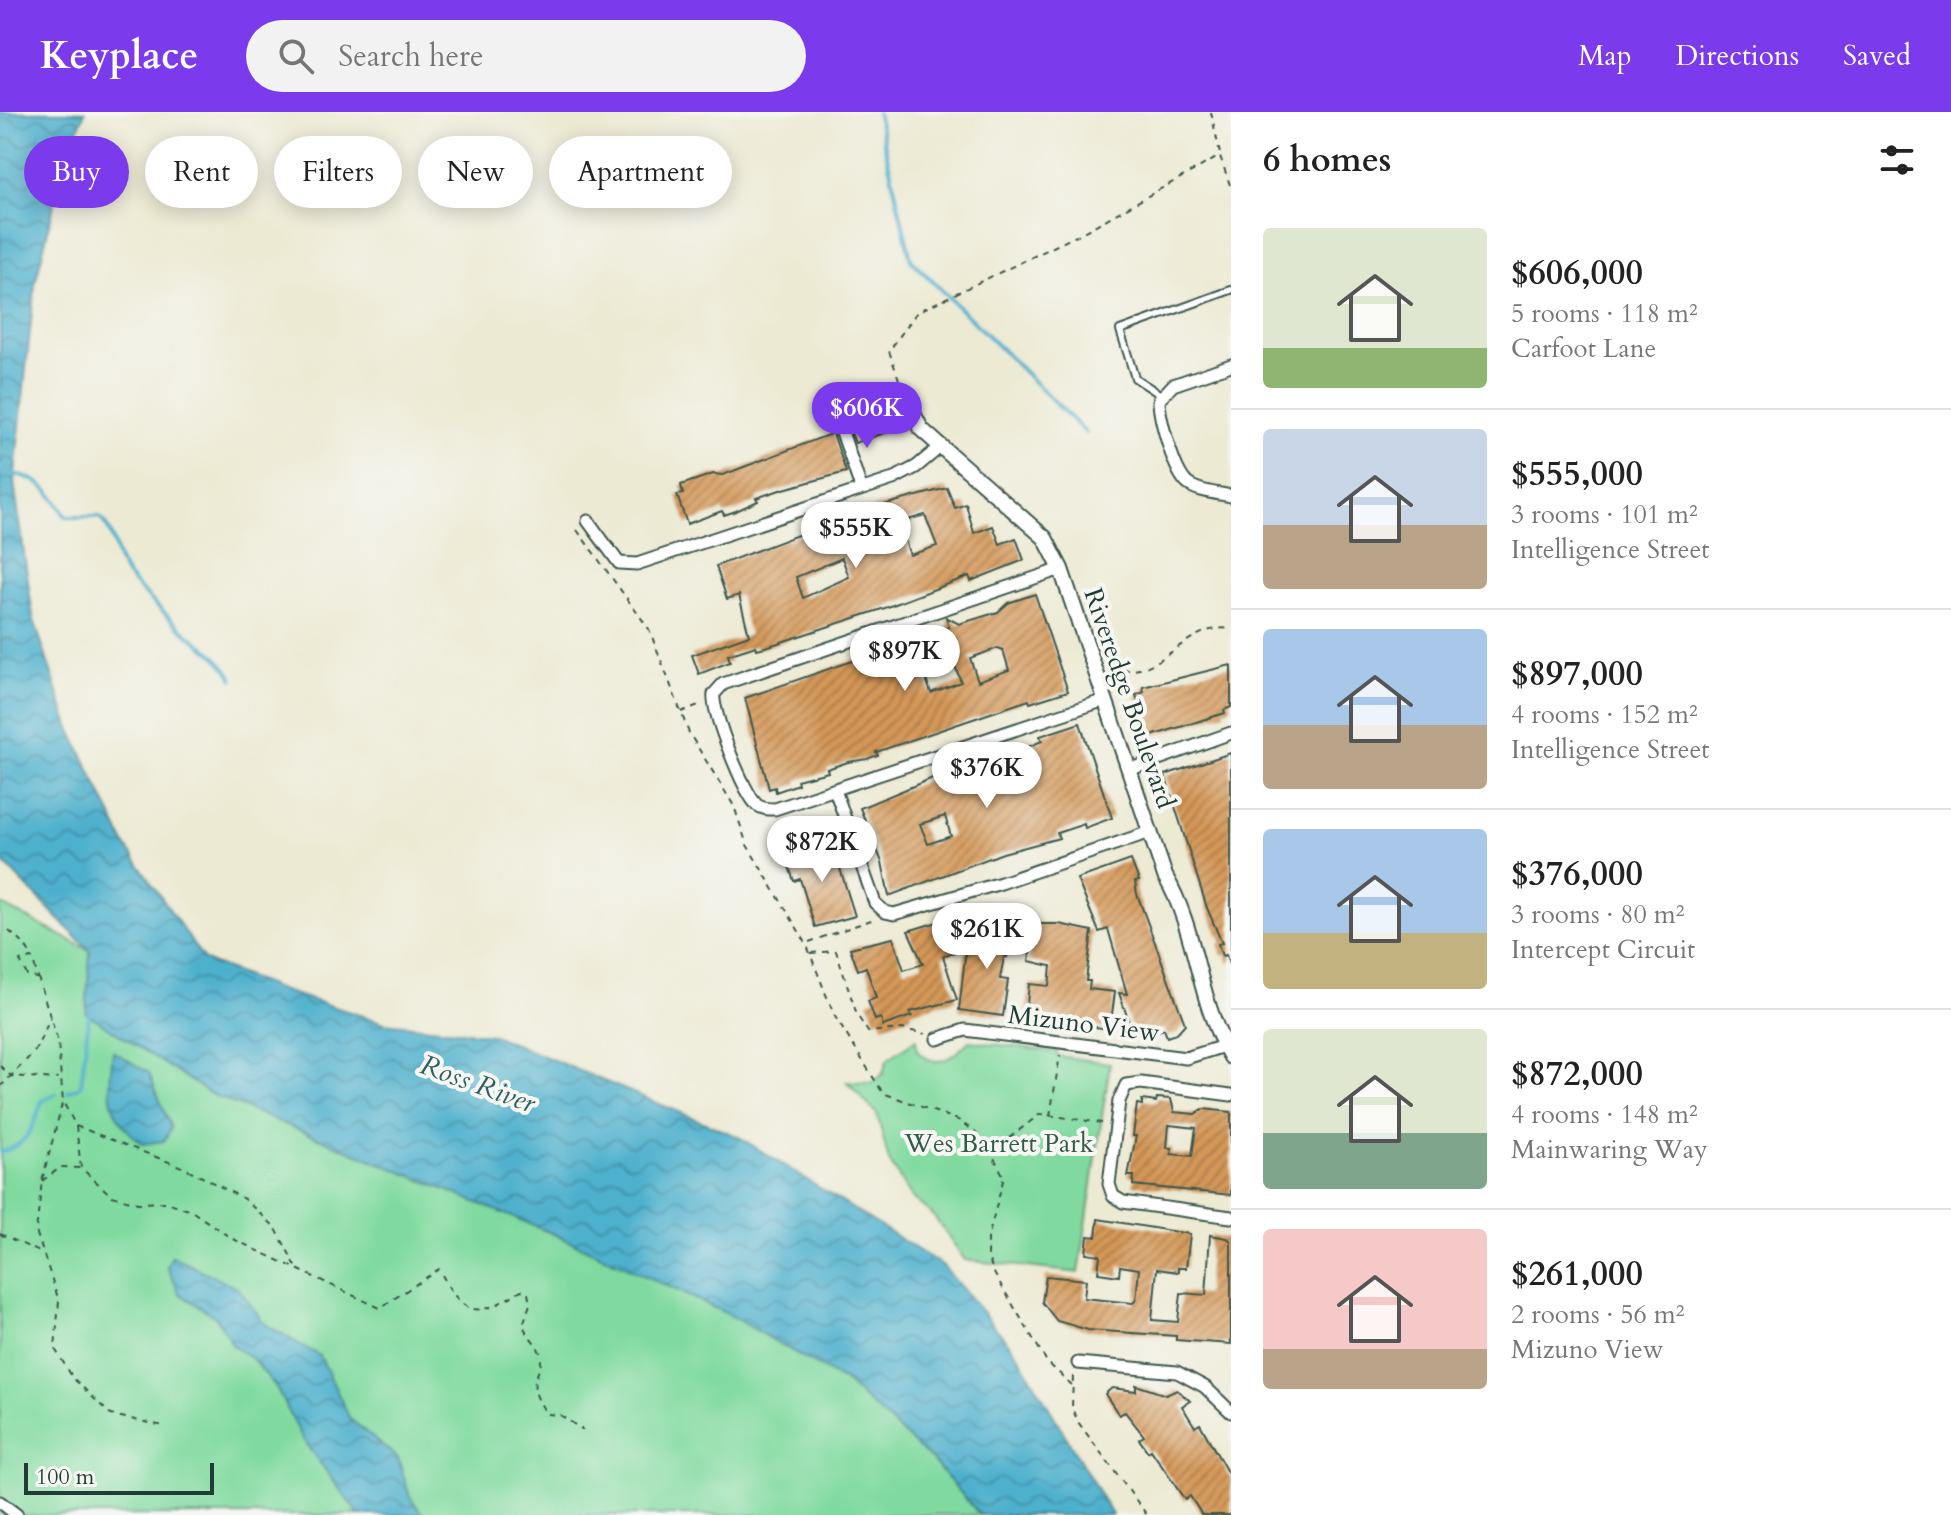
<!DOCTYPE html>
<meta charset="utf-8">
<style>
body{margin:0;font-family:Cardo,serif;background:#f2f2f2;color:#222;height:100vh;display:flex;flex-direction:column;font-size:30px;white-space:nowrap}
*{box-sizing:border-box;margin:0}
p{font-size:26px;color:#767676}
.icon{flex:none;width:44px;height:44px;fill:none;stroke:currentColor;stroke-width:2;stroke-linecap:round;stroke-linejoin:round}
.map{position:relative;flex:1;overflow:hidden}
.panel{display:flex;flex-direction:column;background:#fff;width:720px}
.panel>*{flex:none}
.hud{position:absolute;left:24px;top:24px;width:760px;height:72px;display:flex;gap:16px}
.scale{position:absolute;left:24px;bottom:20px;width:190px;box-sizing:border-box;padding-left:8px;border:4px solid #1f3d34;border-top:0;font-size:22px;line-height:28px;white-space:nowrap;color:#1f3d34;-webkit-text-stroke:6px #f6f6f2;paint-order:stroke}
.price{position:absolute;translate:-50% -68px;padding:0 18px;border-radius:28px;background:#fff;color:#222;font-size:26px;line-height:52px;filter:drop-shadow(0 2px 4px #0008)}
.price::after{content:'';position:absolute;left:50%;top:48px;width:24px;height:18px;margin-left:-12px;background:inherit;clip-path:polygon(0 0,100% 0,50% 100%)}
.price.on{background:#7c3aed;color:#fff}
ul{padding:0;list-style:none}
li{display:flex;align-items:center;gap:24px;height:200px;padding:0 32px}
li+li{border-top:2px solid #e0e0e0}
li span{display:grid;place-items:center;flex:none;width:224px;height:160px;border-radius:8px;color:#555}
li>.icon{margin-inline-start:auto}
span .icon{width:96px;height:96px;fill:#fffc;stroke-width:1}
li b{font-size:34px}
h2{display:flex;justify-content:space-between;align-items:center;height:96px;padding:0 32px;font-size:34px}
.tag{padding:0 28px;border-radius:36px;background:#fff;box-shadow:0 4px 20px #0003;font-size:28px;line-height:72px}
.tag.on{background:#7c3aed;color:#fff}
header{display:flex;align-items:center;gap:48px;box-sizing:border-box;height:112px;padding:0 40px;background:#7c3aed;color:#fff}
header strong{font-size:38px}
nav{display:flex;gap:44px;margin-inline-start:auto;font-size:28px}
.search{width:560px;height:72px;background:#f2f2f2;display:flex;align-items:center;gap:20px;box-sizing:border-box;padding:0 28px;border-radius:44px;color:#767676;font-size:30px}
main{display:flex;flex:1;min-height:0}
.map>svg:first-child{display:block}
</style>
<header>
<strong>Keyplace</strong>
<div class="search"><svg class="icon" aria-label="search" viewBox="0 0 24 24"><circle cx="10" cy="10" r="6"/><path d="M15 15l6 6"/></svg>Search here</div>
<nav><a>Map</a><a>Directions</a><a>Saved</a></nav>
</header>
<main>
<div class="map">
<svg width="1231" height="1403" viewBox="0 0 1231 1403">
<defs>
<pattern id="water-waves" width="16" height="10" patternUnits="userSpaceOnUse" patternTransform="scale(2)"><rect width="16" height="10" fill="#4eb0cd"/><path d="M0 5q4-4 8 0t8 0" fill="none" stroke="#4090a7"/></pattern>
<pattern id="building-hatch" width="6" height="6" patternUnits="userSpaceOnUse" patternTransform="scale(2)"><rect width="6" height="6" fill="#d49757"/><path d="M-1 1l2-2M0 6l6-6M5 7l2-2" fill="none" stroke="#ab7c49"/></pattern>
</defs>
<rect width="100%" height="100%" fill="#f6f6f2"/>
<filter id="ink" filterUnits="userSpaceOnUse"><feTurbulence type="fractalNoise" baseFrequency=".0125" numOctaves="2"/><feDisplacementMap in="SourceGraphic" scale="16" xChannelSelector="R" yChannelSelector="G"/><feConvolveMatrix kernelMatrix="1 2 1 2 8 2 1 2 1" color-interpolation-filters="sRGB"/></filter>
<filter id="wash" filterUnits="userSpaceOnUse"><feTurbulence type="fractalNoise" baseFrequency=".006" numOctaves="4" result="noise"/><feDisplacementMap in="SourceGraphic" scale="32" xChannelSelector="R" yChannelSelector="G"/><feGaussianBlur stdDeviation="1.8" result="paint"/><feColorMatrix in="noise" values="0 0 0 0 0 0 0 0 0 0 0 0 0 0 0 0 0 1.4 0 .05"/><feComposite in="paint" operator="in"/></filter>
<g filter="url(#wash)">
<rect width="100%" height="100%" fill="#edead4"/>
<g fill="#80da9f" stroke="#508c6a" stroke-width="2">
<polygon points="0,792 91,839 87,901 211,982 554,1122 730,1203 847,1271 933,1349 980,1403 0,1403"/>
<path d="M 916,927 L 917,939 C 938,959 951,946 969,929 L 1057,940 L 1057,944 L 1110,951 L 1079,1161 L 965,1148 L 933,1103 L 912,1086 L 889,1049 L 877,1002 L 847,970 L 871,971 L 883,962 L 887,948 Z"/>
</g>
<g fill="url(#water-waves)" stroke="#367680" stroke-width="2">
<polygon points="0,0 85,0 63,56 35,172 14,370 33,505 69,614 125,732 204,848 280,878 385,911 493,923 739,1025 943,1154 1017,1241 1112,1403 980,1403 933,1349 847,1271 730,1203 554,1122 211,982 86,901 90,839 0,747"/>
<path d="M 113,939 L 149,961 L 171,1016 L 164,1029 L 142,1032 C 106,1001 108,984 113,939 Z"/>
<polygon points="172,1144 239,1177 265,1212 320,1244 350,1307 398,1346 410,1385 424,1403 359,1403 305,1331 276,1275 252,1246 234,1235 216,1205 180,1182 167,1155"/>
</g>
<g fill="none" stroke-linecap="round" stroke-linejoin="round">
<g stroke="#4eb0cd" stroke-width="4">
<polyline points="877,0 911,148 1086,321"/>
<path d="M 13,362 C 42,366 52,382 66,405 L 99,405 C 117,420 112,446 128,464 C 144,482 163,500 181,516 C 199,533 222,544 233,567"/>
<polyline points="68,980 81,974 89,903"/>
<path d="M 0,1040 C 29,1033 33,1015 42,989 L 56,982"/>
</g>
</g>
<g id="blocks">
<g fill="url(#building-hatch)" fill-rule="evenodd">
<polygon points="889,305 893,318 855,331 850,318"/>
<polygon points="833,321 846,360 780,378 756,386 758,389 736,399 724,403 722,399 687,412 677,383 683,382 681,373 713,362 723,363"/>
<path d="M 947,376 L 955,396 L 966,392 L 974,421 L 993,414 L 1000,432 L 1016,426 L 1024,448 L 971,469 L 969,464 L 885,496 L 769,534 L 757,537 L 756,534 L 728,543 L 730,550 L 699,562 L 692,543 L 749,523 L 739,483 L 727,487 L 716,454 L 861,399 ZM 925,403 L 937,434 L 910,443 L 902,420 L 908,418 L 905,409 ZM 842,446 L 849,465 L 803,486 L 796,465 Z"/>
<path d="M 1035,482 L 1068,579 L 1030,591 L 1029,588 L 876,640 L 878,643 L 867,647 L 848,650 L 827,657 L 828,660 L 797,668 L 798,672 L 776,680 L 775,675 L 769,677 L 745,586 L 949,515 L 946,505 L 959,512 L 998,500 L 1008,491 ZM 998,536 L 1003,538 L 1009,558 L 978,569 L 970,546 ZM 954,551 L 961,570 L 931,581 L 924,561 Z"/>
<polygon points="1231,553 1231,595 1224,598 1225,601 1145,626 1137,599 1141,598 1136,583 1144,580 1143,575"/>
<path d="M 1080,611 L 1112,706 L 1085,716 L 1084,712 L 1057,721 L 1059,726 L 1003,741 L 889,784 L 882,750 L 860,696 L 940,663 L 1016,640 L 1042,629 L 1040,624 ZM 945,704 L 951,724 L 928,732 L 920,712 Z"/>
<polygon points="1231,641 1231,852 1229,852 1226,843 1222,844 1218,832 1222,831 1207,796 1165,663"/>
<polygon points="831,728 855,804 815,815 800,767 794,769 786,746"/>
<polygon points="1131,748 1139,769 1135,770 1137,782 1185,912 1176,922 1167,925 1164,917 1144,923 1133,921 1119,881 1127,882 1108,817 1099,820 1077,767"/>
<polygon points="964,802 965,805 1012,809 1011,812 1059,812 1092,819 1086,869 1090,869 1089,877 1115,880 1110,917 1030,907 1031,903 1026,902 1029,872 1049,874 1051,854 1029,849 1030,841 1008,839 1007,845 1004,845 1000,867 1008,868 1003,904 959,898 966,836 943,844 957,888 910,900 912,904 883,914 881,906 875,908 868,889 876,886 866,855 858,858 850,836 893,826 904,858 923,852 908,819"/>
<path d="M 1157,986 L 1171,987 L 1174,1000 L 1195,1002 L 1203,997 L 1231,1000 L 1231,1083 L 1133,1073 L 1134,1064 L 1128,1064 L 1136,1024 L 1133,1024 L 1137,992 L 1142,993 L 1142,988 L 1156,990 ZM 1169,1013 L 1196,1016 L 1192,1044 L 1171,1042 L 1172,1036 L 1167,1036 Z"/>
<polygon points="1098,1107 1190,1122 1186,1156 1178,1156 1178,1160 1157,1157 1152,1208 1178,1210 1181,1181 1206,1183 1210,1123 1227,1126 1231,1129 1231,1232 1176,1228 1176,1224 1088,1218 1057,1209 1042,1190 1046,1164 1086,1168 1084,1186 1133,1191 1136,1188 1139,1157 1120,1154 1119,1164 1098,1161 1100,1143 1086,1141 1088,1124 1096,1125"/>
<polygon points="1136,1273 1166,1283 1177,1278 1190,1289 1182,1294 1195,1315 1200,1312 1231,1367 1231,1403 1202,1403 1190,1384 1185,1388 1151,1338 1148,1340 1139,1327 1144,1324 1125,1300 1119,1303 1105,1282 1112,1276 1136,1279"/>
</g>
</g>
</g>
<g filter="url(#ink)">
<use href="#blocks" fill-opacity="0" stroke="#3e574c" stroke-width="2"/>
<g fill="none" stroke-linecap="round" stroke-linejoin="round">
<g stroke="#3e574c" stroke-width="10">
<polyline id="service" points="1161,283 1135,266 1120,218 1231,178"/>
</g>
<g stroke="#3e574c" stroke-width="15">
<g id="minor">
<path d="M 1231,253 L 1173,273 L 1159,288 C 1159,305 1174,361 1188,372 C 1199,380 1217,381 1231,384"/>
<polyline points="839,311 861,376"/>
<polyline points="588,409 619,451 637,452 893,367 916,355 940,335"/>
<path d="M 1061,457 L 723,572 L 714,582 C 711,598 744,682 757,693 C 762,697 768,697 775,697 L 1105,588"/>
<polyline points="1131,657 1231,621"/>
<polyline points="835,678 875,791 885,800 894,802 1001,771 1150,720"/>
<polyline points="937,927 965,918 1186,946 1224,934"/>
<polyline points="1231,983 1141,971 1126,973 1119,989 1109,1072 1113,1084 1123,1090 1231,1105"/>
<polyline points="1078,1251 1177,1260 1205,1275 1231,1300"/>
<polyline points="0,1390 17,1403"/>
</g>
</g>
<g stroke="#3e574c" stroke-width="18">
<path id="tertiary" d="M 908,291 L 921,317 L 1045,426 L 1061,457 L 1165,764 C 1198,820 1197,889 1231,945"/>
</g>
<g stroke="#3e574c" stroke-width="2" stroke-dasharray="6 6" stroke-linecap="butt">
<polyline points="1211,0 1220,42"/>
<polyline points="903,279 889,239 917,200 1076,124 1220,44 1231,76"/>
<polyline points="577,418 649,517 689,621 734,694 747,733 806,831 834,903 883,981 958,1008 975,1020 991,1040"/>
<path d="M 1123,558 C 1163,563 1188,510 1231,517"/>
<polyline points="681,600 701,592"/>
<polyline points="9,819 24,832 32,845"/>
<polyline points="809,830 874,807"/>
<polyline points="811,841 836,839 857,903 868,920 903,917 925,922"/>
<polyline points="39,867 27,863 20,849 32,846 58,930 63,990 76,1014 187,1057 244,1087 275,1115 298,1158"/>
<polyline points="0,954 11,964 35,939 51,905"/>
<polyline points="0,975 11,964 58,967"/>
<polyline points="62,992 42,1069 36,1119 59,1189 55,1237 73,1266 111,1303 164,1314"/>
<polyline points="1050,1004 1060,943"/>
<path d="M 76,1014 L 81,1056 L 112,1084 L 138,1091 L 168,1090 L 193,1100 L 231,1126 L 380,1196 L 439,1157 C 463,1205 476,1208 521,1178 L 528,1181 L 530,1192 L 523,1213 C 527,1224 537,1231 540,1241 C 546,1265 520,1264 547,1302 L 560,1303 L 583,1318"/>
<polyline points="42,1069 61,1055 80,1056"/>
<polyline points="0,1122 42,1141"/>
<polyline points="1073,1264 1072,1296 1078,1310 1147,1403"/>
<polyline points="1072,1273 1047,1250 995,1163 988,1146 988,1126 1004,1065 991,1040 1040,1002 1102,1011"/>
</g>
<use href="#service" stroke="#fff" stroke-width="6"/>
<use href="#minor" stroke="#fff" stroke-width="11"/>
<use href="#tertiary" stroke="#fff" stroke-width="14"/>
</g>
</g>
<g text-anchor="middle" stroke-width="8" stroke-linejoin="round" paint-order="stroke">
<g font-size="26" fill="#1f3d34" stroke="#f6f6f2">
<text transform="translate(1130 586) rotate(71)" y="9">Riveredge Boulevard</text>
<text transform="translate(1084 911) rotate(7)" y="9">Mizuno View</text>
</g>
<g font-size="26" fill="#325c49" stroke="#f6f6f2">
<text x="999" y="1040">Wes Barrett Park</text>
</g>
<g font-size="28" font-style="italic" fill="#2d6062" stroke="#f6f6f2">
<text transform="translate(478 971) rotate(20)" y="10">Ross River</text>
</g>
</g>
</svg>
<div class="scale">100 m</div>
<b class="price on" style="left:867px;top:338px">$606K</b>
<b class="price" style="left:856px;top:458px">$555K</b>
<b class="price" style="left:905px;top:581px">$897K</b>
<b class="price" style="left:987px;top:698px">$376K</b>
<b class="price" style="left:822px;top:772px">$872K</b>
<b class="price" style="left:987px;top:859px">$261K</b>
<div class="hud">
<a class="tag on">Buy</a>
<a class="tag">Rent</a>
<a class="tag">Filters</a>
<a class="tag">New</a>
<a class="tag">Apartment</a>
</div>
</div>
<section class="panel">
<h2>6 homes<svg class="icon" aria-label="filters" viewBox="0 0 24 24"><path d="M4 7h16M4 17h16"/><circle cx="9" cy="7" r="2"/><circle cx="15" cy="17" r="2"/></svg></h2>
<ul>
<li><span style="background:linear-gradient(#dfe7d0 75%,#8fb573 0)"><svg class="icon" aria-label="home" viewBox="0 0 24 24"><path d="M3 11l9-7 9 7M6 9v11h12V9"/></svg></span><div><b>$606,000</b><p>5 rooms · 118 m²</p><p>Carfoot Lane</p></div></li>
<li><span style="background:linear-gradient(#c9d6e8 60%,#b9a48a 0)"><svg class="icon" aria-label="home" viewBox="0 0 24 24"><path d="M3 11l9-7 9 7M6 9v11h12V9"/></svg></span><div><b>$555,000</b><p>3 rooms · 101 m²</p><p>Intelligence Street</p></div></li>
<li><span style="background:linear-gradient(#a9c7e8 60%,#b9a48a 0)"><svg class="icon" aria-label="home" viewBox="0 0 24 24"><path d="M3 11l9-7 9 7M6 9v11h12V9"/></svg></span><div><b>$897,000</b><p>4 rooms · 152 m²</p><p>Intelligence Street</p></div></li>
<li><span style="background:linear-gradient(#a9c7e8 65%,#c2b280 0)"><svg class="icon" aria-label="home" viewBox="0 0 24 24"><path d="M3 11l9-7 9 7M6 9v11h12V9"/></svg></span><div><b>$376,000</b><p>3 rooms · 80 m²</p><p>Intercept Circuit</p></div></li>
<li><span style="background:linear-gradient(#dfe7d0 65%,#7fa58c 0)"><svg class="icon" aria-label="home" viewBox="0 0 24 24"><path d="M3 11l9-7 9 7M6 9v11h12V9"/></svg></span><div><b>$872,000</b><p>4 rooms · 148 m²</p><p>Mainwaring Way</p></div></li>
<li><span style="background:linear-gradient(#f6c9c9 75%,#b9a48a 0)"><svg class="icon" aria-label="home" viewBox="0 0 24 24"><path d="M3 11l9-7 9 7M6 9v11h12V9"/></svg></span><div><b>$261,000</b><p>2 rooms · 56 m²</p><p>Mizuno View</p></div></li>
</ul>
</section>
</main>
